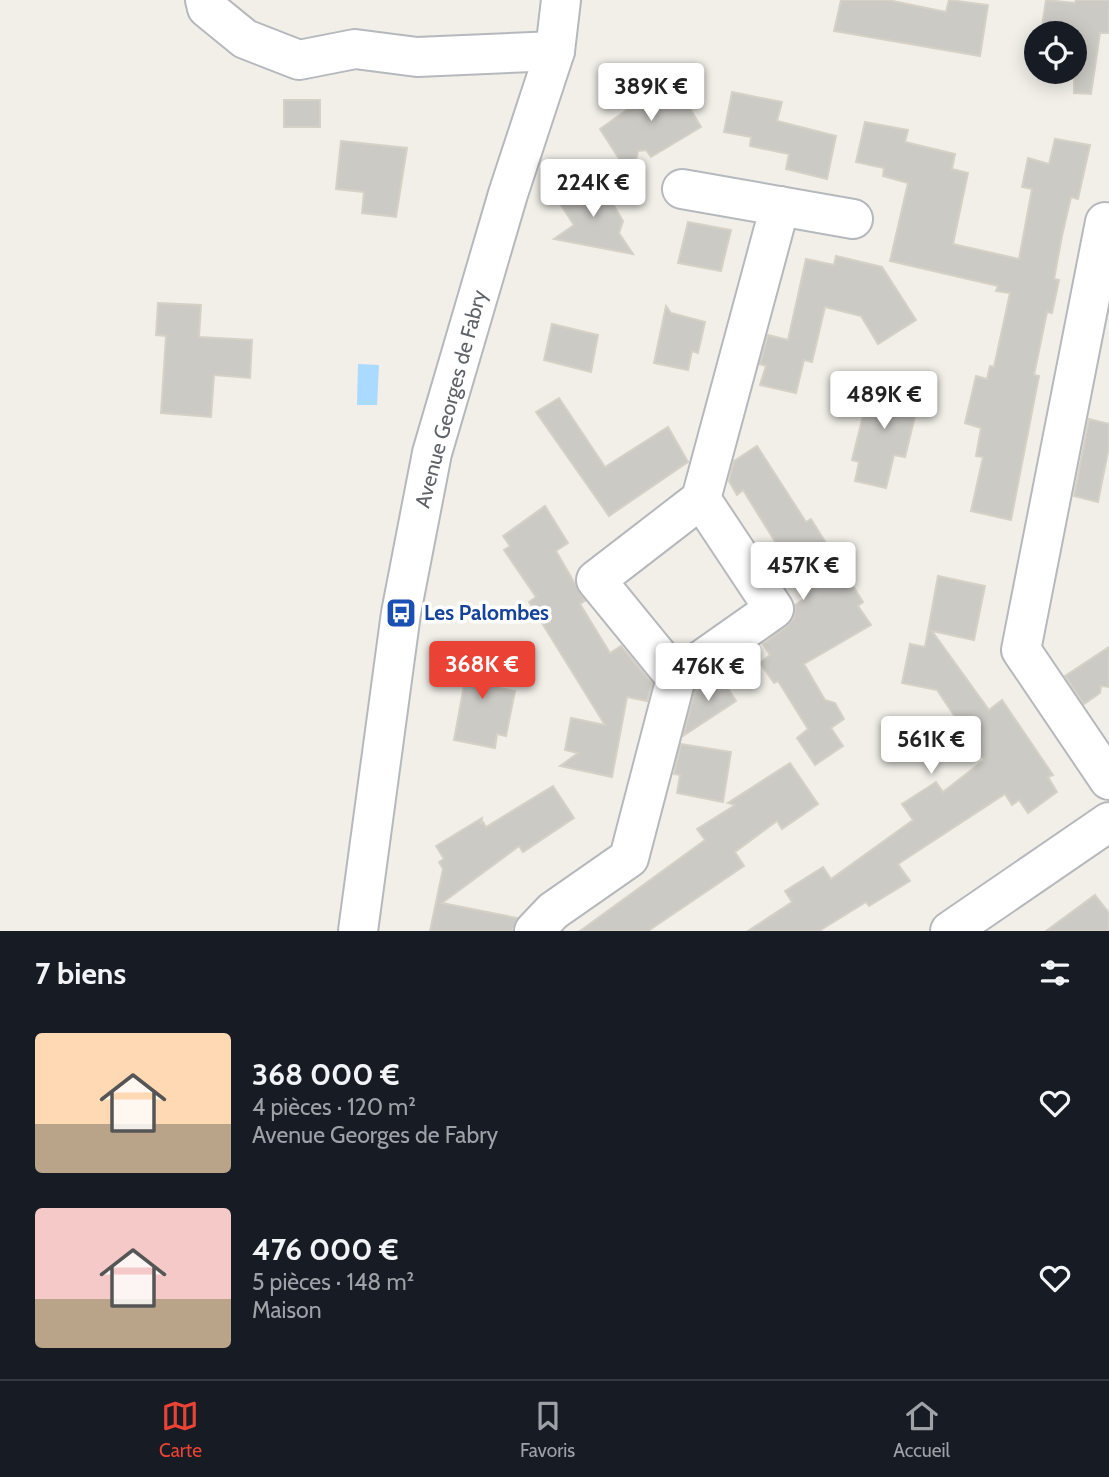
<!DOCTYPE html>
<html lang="fr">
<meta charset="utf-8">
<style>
body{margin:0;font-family:Cabin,sans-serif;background:#242831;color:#f1f3f6;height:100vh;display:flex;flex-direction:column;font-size:26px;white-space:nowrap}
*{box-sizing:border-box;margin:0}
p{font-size:23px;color:#9ea1a6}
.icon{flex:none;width:38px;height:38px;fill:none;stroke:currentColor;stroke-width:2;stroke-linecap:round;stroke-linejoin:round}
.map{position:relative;height:931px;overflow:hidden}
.details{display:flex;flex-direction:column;background:#171b24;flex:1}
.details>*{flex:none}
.buttons{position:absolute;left:1024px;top:21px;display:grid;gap:14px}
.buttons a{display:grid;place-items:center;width:63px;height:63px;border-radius:50%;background:#171b24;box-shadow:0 4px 18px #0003;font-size:35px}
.price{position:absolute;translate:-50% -60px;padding:0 16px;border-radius:7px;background:#fff;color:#222;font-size:23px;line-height:46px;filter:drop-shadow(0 2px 4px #0008)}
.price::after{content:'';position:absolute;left:50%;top:42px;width:21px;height:16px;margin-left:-10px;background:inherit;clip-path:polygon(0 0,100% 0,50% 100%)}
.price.selected{background:#ea4335;color:#fff}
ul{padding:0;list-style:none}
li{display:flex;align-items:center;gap:21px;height:175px;padding:0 35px}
li span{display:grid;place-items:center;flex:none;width:196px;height:140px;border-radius:7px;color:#555}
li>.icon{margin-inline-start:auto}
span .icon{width:84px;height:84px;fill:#fffc;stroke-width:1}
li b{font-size:30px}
h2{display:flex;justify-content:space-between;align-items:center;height:84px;padding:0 35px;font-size:30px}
.dock{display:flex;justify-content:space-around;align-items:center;height:98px;border-top:2px solid #363941;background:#171b24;font-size:19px;color:#9ea1a6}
.dock a{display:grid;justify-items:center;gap:4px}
.dock .selected{color:#ea4335}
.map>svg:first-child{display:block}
</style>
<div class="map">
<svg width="1109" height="931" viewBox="0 0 1109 931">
<rect width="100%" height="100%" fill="#f1efe8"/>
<polygon fill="#aadaff" points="358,364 379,365 377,405 357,405"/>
<g fill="#cccac5" stroke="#d6d1c6" stroke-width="2">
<polygon points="841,0 888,0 946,12 949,0 988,5 980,56 834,31"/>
<polygon points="1046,0 1075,3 1076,0 1109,0 1109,33 1100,33 1091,94 1074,93 1074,33 1041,33"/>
<polygon points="668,72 701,127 651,157 646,150 638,151 632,179 600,129 649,94 644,87"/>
<polygon points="732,92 782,102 777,121 836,136 827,179 786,169 789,154 750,146 751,137 724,132"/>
<rect x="284" y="100" width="36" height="27"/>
<polygon points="865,122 908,130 905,142 955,154 952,169 968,173 953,244 1019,259 1032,189 1022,187 1028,158 1049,164 1055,139 1090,145 1078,199 1071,197 1062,236 1054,279 1059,280 1052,313 1047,312 1034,375 1039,376 1011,520 971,511 983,457 976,456 981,428 965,423 976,376 987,379 990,366 994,367 1010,293 996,291 998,286 890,261 908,183 883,176 884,168 856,162"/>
<polygon points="341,141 407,148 396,217 362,213 364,192 336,189"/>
<polygon points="597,177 623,221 619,233 633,254 554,239 574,225 559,202"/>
<polygon points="688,222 731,230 721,271 678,263"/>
<polygon points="836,256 882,267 916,320 878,344 861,316 825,307 812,362 804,360 796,393 760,385 766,366 760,364 768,335 788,340 806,259 834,265"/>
<polygon points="158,303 201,305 199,337 252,340 250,378 214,375 211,417 161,413 166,336 156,335"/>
<polygon points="666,306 671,313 705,322 698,353 692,351 688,370 654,363"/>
<polygon points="552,324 598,335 591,372 544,360"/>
<polygon points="873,376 908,384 907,395 911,396 911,402 918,404 905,457 894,455 886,488 855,481 859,462 852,460"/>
<polygon points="559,398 605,467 668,427 688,462 609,516 536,412"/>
<polygon points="1089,419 1109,424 1109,447 1098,502 1074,496"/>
<polygon points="757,446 806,522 811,519 863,602 858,606 871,625 804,664 825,700 835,703 844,719 831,728 843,746 815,765 797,738 808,729 778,681 774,683 760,663 770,655 763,644 787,626 794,618 795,605 804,599 783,568 789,564 743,490 737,495 729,481 734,461"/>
<polygon points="545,506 568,543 556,551 585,601 580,604 610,653 621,646 652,683 647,701 627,697 612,777 560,766 578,753 565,750 571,718 605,725 529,602 536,597 504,550 510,546 503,536"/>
<polygon points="938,576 985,586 974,640 932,631 989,710 1002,700 1053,775 1048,777 1057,792 1028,813 1019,800 1012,805 1005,794 898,864 910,881 869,906 866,902 819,931 748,931 792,902 785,891 823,867 831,879 913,820 902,804 936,782 943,792 984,760 937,690 902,683 910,644 925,647"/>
<polygon points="1109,647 1109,687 1101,686 1100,693 1084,704 1065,676"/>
<polygon points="462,651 503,660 499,688 515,691 506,736 497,734 495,748 454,740 465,680 455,677"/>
<polygon points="719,675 736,701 683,736 695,691"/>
<polygon points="681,744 731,752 723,802 677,793 680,775 674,774"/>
<polygon points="790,763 818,804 782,829 777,821 735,852 744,866 648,931 580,931 705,840 697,829 735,805 728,803"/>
<polygon points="553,786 574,818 523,852 519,846 442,903 517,918 513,931 430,931 443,869 439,862 444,859 436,846 482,818 481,823 483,822 486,827"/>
<polygon points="1095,895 1109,913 1109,931 1046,931"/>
</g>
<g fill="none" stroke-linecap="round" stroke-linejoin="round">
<g stroke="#b5b8bc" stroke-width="42">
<g id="minor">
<polyline points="205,0 207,8 245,39 299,60 355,49 417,57 555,51"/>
<polyline points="682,189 853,219"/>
<polyline points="1109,223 1105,222 1021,650 1109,780"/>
<polyline points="676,678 596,580 701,499 780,206"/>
<polyline points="358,931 401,613 432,453 508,194 555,51 561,0"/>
<polyline points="534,931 553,911 629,858 676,678 774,609 701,499"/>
<polyline points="950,931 1109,822"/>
</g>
</g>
<use href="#minor" stroke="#fff" stroke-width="38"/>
</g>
<defs>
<g id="bus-square" transform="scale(1.575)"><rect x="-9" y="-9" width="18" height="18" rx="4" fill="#1a4fb4" stroke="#fff"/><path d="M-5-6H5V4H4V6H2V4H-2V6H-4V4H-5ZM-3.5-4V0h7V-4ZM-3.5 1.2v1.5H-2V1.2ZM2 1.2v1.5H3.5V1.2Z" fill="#fff"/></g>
</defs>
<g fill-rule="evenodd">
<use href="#bus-square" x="401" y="613"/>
</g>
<g text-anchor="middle" stroke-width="7" stroke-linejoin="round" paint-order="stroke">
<g font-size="21" fill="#5f6368" stroke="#fff">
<text transform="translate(451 399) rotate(-75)" y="7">Avenue Georges de Fabry</text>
</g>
<g font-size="21" font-weight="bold" fill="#164399" stroke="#fff" text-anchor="start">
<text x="424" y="620">Les Palombes</text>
</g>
</g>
</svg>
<div class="buttons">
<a><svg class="icon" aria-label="locate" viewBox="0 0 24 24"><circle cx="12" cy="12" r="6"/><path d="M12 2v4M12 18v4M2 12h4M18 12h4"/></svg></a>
</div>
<b class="price" style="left:651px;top:123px">389K €</b>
<b class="price" style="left:593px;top:219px">224K €</b>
<b class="price" style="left:884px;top:431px">489K €</b>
<b class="price" style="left:803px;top:602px">457K €</b>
<b class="price selected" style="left:482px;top:701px">368K €</b>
<b class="price" style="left:708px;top:703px">476K €</b>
<b class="price" style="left:931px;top:776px">561K €</b>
</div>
<section class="details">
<h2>7 biens<svg class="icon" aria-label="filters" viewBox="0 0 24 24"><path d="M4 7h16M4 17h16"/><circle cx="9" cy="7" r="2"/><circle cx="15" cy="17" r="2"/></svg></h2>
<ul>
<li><span style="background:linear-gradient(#ffd9b3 65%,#b9a48a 0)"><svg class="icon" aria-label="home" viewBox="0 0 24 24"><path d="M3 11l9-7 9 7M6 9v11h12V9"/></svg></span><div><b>368 000 €</b><p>4 pièces · 120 m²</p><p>Avenue Georges de Fabry</p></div><svg class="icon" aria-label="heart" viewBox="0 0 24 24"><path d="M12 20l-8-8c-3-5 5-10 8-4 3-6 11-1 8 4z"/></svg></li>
<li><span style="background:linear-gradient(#f6c9c9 65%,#b9a48a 0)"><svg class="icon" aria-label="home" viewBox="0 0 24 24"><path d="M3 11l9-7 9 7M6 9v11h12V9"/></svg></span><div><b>476 000 €</b><p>5 pièces · 148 m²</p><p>Maison</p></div><svg class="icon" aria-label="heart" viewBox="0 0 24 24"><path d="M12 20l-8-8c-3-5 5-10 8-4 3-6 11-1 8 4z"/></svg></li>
</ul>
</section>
<nav class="dock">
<a class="selected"><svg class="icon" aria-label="map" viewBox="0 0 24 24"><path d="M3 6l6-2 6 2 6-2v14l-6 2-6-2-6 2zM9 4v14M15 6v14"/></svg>Carte</a>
<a><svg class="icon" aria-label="saved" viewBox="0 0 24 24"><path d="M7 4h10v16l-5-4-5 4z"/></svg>Favoris</a>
<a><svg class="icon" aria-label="home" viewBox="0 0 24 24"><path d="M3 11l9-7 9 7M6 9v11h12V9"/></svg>Accueil</a>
</nav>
